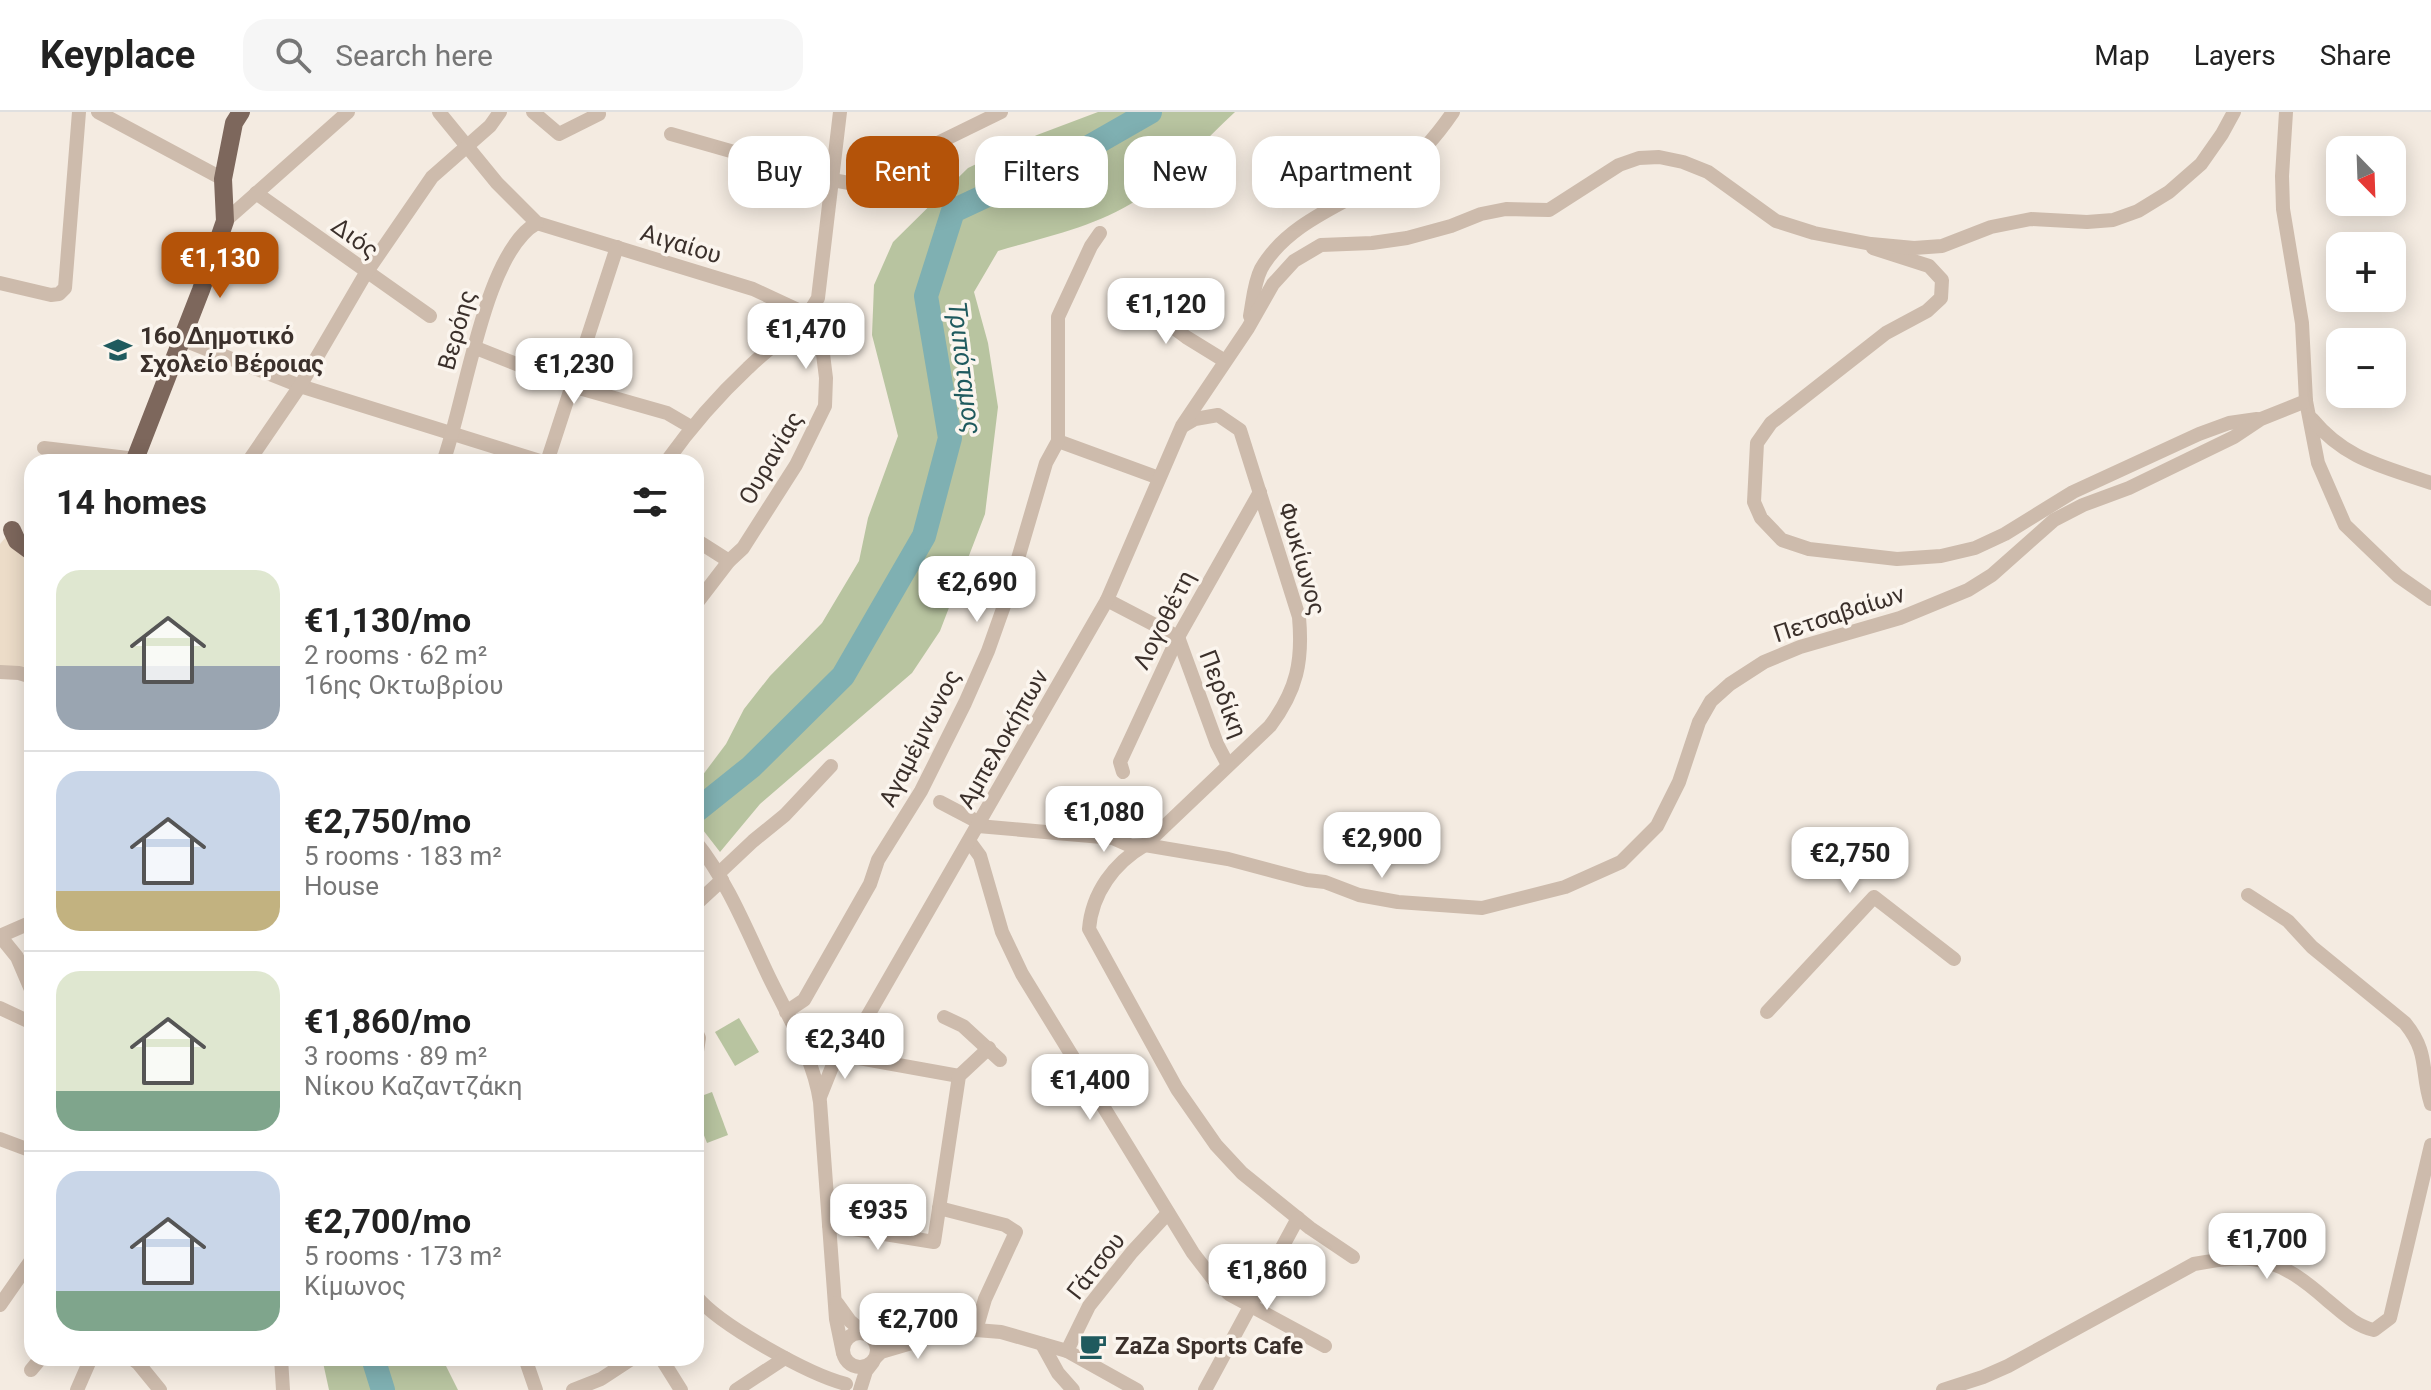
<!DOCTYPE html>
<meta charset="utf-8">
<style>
body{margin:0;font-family:Roboto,sans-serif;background:#f6f6f6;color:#222;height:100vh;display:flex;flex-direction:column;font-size:30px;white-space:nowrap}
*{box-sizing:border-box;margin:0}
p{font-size:26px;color:#767676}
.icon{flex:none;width:44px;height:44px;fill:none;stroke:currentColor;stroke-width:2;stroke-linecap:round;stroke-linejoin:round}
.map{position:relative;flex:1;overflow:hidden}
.sheet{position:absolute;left:24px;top:342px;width:680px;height:912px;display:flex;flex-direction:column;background:#fff;border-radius:24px;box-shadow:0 4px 20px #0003}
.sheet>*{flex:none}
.hud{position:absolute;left:728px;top:24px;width:760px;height:72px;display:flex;gap:16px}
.needle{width:52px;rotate:157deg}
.buttons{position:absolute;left:2326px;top:24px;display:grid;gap:16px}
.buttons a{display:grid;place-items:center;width:80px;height:80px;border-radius:16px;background:#fff;box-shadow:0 4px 20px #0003;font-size:40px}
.price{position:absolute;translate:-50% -68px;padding:0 18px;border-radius:16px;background:#fff;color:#222;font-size:26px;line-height:52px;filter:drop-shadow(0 2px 4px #0008)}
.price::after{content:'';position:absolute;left:50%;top:48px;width:24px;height:18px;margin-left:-12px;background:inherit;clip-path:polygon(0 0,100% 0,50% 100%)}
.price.selected{background:#b45309;color:#fff}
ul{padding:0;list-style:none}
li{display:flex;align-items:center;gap:24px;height:200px;padding:0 32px}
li+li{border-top:2px solid #e0e0e0}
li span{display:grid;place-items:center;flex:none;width:224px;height:160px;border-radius:24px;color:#555}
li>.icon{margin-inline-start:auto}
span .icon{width:96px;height:96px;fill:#fffc;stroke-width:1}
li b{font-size:34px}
h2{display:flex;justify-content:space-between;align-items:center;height:96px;padding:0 32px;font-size:34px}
.pill{padding:0 28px;border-radius:24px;background:#fff;box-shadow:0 4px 20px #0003;font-size:28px;line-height:72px}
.pill.selected{background:#b45309;color:#fff}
header{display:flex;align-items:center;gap:48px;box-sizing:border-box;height:112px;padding:0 40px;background:#fff;border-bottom:2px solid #e0e0e0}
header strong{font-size:38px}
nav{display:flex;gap:44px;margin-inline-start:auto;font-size:28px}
.search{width:560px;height:72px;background:#f6f6f6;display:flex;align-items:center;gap:20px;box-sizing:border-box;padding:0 28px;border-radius:24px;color:#767676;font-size:30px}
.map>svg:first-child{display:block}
</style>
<header>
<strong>Keyplace</strong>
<div class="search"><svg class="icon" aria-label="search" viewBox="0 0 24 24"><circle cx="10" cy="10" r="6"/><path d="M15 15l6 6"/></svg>Search here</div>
<nav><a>Map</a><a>Layers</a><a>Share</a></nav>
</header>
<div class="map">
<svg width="2431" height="1278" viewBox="0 0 2431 1278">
<rect width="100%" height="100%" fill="#f4ebe1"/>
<g fill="#b8c4a0">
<path d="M 1098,0 L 1235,0 C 1204,29 1173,64 1137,88 C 1095,115 1045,125 998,139 L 974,180 L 988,231 L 998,295 L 985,402 L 940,519 L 912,561 L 760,692 L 720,740 L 696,709 L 696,672 L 726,632 L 744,597 L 770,564 L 822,511 L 859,449 L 868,406 L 898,324 L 872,223 L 874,173 L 893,130 L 968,56 L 1037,23 Z"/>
<polygon points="739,906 759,940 735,954 715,920"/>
<polygon points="712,980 728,1023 707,1031 696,1003 696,986"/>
<polygon points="322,1246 442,1246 458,1278 329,1278"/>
</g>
<polygon fill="#ecdcc8" points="12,418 32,439 32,565 0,560 0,432"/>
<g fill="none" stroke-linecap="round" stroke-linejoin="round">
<g stroke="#7fb0b2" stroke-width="24">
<polyline points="696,699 751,655 843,564 924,424 950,326 926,184 953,99 1082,39 1150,0"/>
<polyline points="373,1246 383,1278"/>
</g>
<g stroke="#cdbbac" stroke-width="14">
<polyline points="98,0 223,67"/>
<polyline points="439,0 497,71 537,111 753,177 809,203"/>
<polyline points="533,0 559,22 599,2"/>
<polyline points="2286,0 2282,64 2283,97 2302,211 2306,289 2318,351 2345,413 2398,464 2431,487"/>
<polyline points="671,22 832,68 861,73 881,65 905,47 1001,0"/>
<polyline points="256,81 430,204"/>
<polyline points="225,109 348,0"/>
<polyline points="1873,136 1929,154 1942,168 1941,186 1927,199 1886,221 1771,311 1757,331 1754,390 1761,406 1782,428 1809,437 1897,447 1941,444 1975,436 2005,422 2073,380 2199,322 2229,311 2257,307"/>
<polyline points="0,171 51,183 59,182 65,176 79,0"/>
<polyline points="1132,185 1186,225 1225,249"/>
<path d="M 1250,204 C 1253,188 1254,171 1261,157 C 1289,107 1354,89 1399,58 C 1422,42 1438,22 1453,0"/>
<polyline points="181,227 300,274 543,350"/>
<polyline points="476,236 572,274 667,301 691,315"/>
<path d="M 2312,307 C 2346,348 2383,354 2431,371"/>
<path d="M 1183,314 L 1195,307 L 1218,303 L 1240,318 L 1299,505 C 1303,549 1297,578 1270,614 L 1145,733 C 1114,751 1092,781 1089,817 L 1177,977 L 1216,1033 L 1242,1061 L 1310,1116 L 1353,1145"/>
<polyline points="1058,329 1159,366"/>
<polyline points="44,336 136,347"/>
<polyline points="248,350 300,274 366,161 432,65 490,14 500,0"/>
<path d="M 443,350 C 465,292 484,140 537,111"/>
<polyline points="547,350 617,135"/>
<path d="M 666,350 C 691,315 717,285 748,256 C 772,232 802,216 818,186 L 840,0"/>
<polyline points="696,428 729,449"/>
<polyline points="1107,488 1178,525 1217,632 1228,653"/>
<polyline points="696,492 729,449 743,436 796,353 825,294 826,266 822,234 809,203"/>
<polyline points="0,560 19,561 32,565"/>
<polyline points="1123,660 1120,650 1178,525 1260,380"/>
<polyline points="940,690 980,711"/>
<polyline points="978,714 1113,726 1131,734 1145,733 1228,747 1307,768 1325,770 1359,783 1398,790 1482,796 1565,775 1621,750 1657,714 1679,670 1699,610 1711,589 1730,572 1764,550 1800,535 1900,506 1968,478 1992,463 2054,408 2083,393 2129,376 2234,325 2261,307 2306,289"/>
<polyline points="969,729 980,744 1002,820 1022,862 1193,1141 1213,1167 1229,1182 1325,1234"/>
<path d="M 696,730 C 728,770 747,819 769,865 C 788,904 814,947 820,990 L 836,1207 L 843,1241"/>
<polyline points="719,761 753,729 785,703 831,654"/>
<path d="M 2248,783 L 2288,809 L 2312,835 L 2405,911 C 2430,942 2420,958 2431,992"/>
<polyline points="696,792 722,768"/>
<polyline points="0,824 17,845 32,880"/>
<polyline points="0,824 32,810"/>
<polyline points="0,896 32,911"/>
<polyline points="786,900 804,888 870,772 878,748 921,679 965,591 988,539 1005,491 1046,351 1058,329 1058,205 1091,134 1100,121"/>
<polyline points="1767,900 1874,785 1954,847"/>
<polyline points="944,905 963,914 1000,948"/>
<polyline points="696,919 699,926 696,946"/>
<polyline points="802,936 836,924 855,914"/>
<polyline points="838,940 848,944 959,964"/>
<polyline points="820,985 838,940 867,905 1107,488 1182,314 1248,216 1273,172 1294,149 1321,133 1372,131 1407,126 1451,114 1481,102 1506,97 1549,98 1619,53 1639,46 1659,45 1683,50 1708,60 1776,109 1814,121 1871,132 1914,136 1942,134 1991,115 2031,107 2087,110 2113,108 2138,99 2169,80 2201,52 2222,22 2234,0"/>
<polyline points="0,1027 32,1039"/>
<polyline points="939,1096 1005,1113 1016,1120 985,1187 976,1218"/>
<polyline points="829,1113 934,1130 959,964 989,936"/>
<path d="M 696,1184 C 719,1213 810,1263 846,1272"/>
<polyline points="837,1191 850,1209 864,1221"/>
<polyline points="0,1193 32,1147"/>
<circle cx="860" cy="1238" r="17"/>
<polyline points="867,1222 881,1224 976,1218 1001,1220 1067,1239 1137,1278"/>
<polyline points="1042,1232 1058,1261 1073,1278"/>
<polyline points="1067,1239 1089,1194 1132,1140 1168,1101"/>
<polyline points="876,1245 881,1240 925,1227"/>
<polyline points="131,1246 138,1251 160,1278"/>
<polyline points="281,1246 283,1278"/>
<polyline points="525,1246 536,1278"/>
<polyline points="661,1246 681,1278"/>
<polyline points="31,1258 41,1246"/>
<polyline points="77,1278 91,1246"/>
<polyline points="573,1278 601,1267 633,1246"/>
<polyline points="736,1278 785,1246"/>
<polyline points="860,1278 866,1259 873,1250"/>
<polyline points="1205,1278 1298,1106"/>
<path d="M 1943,1278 L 1983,1265 L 2008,1254 L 2194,1152 C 2257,1140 2279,1146 2327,1188 C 2343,1201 2354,1213 2374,1218 L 2390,1206 L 2431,1033"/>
</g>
<g stroke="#7d675c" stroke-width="18">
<polyline points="134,350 201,178 225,109 223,67 234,11 241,0"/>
<polyline points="12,418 17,429 32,440"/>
</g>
</g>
<defs>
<g id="school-bare" transform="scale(2.16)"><path d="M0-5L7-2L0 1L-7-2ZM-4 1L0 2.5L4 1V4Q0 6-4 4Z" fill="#1f5a5e" stroke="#fbf5ee" stroke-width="2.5" paint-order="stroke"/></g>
<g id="cafe-bare" transform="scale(2.16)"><path d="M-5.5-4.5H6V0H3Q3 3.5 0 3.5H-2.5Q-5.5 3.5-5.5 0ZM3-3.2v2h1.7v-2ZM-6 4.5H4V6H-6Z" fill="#1f5a5e" stroke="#fbf5ee" stroke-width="2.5" paint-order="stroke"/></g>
</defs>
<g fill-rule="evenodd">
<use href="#school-bare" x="118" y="238"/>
<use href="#cafe-bare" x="1093" y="1234"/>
</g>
<g text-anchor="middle" stroke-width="7" stroke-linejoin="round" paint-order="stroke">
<g font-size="24" fill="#3b302b" stroke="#fbf5ee">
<text transform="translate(355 126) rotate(36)" y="8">Διός</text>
<text transform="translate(681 132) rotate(17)" y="8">Αιγαίου</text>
<text transform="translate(457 218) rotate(-74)" y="8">Βερόης</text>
<text transform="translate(771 346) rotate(-60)" y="8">Ουρανίας</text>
<text transform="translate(1302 447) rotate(74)" y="8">Φωκίωνος</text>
<text transform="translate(1839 502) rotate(-18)" y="8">Πετσαβαίων</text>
<text transform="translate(1164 508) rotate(-63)" y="8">Λογοθέτη</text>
<text transform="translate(1223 582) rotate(69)" y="8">Περδίκη</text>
<text transform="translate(920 626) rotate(-63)" y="8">Αγαμέμνωνος</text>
<text transform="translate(1003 627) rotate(-60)" y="8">Αμπελοκήπων</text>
<text transform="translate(1096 1154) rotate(-52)" y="8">Γάτσου</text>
</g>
<g font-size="24" font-weight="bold" fill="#3b302b" stroke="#fbf5ee" text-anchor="start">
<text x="140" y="232">16ο Δημοτικό<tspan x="140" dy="28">Σχολείο Βέροιας</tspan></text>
<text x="1115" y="1242">ZaZa Sports Cafe</text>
</g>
<g font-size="26" font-style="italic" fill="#1f5a5e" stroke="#fbf5ee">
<text transform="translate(965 256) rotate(83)" y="9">Τριπόταμος</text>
</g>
</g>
</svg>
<div class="buttons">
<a><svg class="needle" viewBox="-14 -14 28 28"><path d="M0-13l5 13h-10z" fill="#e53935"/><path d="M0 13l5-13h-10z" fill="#767676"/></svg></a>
<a>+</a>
<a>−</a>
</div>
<b class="price selected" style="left:220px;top:188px">€1,130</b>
<b class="price" style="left:1166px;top:234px">€1,120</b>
<b class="price" style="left:806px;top:259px">€1,470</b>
<b class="price" style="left:574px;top:294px">€1,230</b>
<b class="price" style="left:977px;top:512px">€2,690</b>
<b class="price" style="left:1104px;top:742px">€1,080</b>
<b class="price" style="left:1382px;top:768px">€2,900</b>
<b class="price" style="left:1850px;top:783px">€2,750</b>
<b class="price" style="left:845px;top:969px">€2,340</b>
<b class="price" style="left:1090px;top:1010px">€1,400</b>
<b class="price" style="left:878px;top:1140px">€935</b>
<b class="price" style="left:2267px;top:1169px">€1,700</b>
<b class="price" style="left:1267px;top:1200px">€1,860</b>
<b class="price" style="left:918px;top:1249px">€2,700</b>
<div class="hud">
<a class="pill">Buy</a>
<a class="pill selected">Rent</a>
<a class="pill">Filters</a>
<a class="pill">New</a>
<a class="pill">Apartment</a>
</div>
<section class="sheet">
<h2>14 homes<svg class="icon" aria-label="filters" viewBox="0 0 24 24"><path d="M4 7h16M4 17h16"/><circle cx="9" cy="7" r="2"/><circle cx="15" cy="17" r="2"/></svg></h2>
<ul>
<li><span style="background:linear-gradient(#dfe7d0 60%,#9aa5b1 0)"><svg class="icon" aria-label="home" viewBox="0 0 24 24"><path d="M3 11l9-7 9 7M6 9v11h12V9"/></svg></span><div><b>€1,130/mo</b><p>2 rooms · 62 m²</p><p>16ης Οκτωβρίου</p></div></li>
<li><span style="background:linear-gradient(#c9d6e8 75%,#c2b280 0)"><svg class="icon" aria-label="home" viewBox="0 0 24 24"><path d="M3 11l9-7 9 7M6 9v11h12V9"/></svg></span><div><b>€2,750/mo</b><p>5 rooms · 183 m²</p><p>House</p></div></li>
<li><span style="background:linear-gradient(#dfe7d0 75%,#7fa58c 0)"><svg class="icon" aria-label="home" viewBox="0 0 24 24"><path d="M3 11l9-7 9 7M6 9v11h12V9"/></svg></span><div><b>€1,860/mo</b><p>3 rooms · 89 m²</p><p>Νίκου Καζαντζάκη</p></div></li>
<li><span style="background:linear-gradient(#c9d6e8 75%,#7fa58c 0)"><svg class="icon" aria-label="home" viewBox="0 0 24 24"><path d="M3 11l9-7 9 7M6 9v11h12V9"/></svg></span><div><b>€2,700/mo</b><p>5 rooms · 173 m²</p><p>Κίμωνος</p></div></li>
</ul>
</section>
</div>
